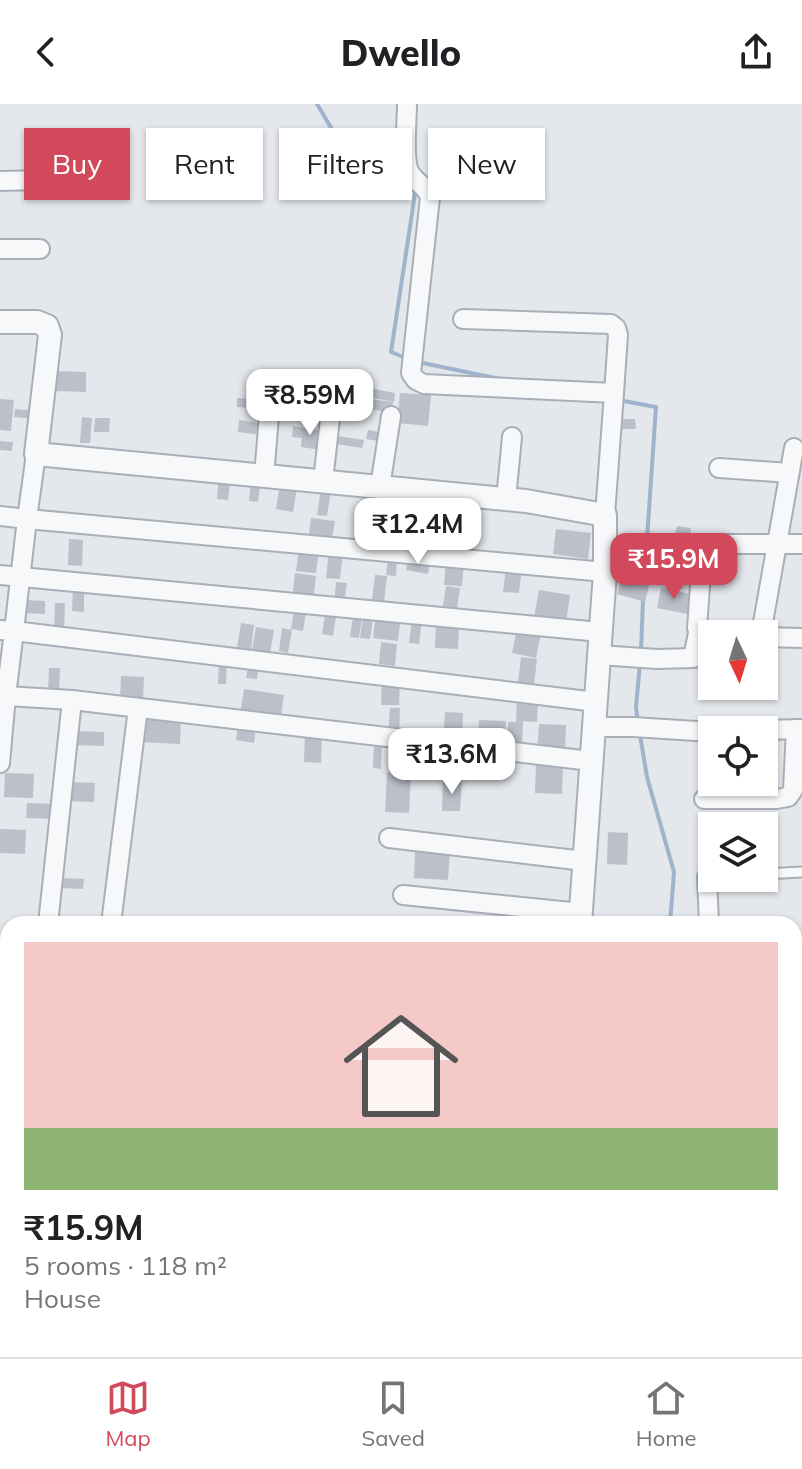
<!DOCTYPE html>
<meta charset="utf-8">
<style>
body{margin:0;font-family:Mulish,sans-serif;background:#f2f2f2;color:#202124;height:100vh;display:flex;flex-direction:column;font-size:30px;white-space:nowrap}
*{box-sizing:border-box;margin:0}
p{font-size:26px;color:#757577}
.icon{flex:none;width:44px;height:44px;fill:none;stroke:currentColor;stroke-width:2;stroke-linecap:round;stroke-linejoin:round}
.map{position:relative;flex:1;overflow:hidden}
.details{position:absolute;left:0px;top:812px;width:802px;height:442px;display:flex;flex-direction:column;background:#fff;border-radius:24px 24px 0 0;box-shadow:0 2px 6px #0004}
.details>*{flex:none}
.guide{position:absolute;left:24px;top:24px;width:754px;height:72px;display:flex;gap:16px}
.needle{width:52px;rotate:176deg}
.tools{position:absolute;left:698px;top:516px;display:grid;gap:16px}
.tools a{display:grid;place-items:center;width:80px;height:80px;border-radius:0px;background:#fff;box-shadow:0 2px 6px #0004;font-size:40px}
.price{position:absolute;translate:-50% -68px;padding:0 18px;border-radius:16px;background:#fff;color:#222;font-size:26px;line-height:52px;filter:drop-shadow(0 2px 4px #0008)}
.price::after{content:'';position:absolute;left:50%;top:48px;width:24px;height:18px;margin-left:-12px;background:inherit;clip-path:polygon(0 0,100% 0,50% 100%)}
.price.current{background:#d1495b;color:#fff}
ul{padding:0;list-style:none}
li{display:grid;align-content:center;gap:16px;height:424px;padding:0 24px}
li span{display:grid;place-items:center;height:248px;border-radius:0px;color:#555}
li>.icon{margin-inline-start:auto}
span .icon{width:144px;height:144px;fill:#fffc;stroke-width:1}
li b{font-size:34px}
.chip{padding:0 28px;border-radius:0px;background:#fff;box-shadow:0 2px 6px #0004;font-size:28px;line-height:72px}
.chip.current{background:#d1495b;color:#fff}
header{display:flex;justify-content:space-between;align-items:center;height:104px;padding:0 24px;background:#fff;font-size:36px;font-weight:800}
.tabs{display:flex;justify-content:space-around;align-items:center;height:112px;border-top:2px solid #e0e0e0;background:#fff;font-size:22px;color:#757577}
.tabs a{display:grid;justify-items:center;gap:4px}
.tabs .current{color:#d1495b}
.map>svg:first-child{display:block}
</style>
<header><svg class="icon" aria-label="back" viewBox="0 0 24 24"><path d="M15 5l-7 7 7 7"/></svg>Dwello<svg class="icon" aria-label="share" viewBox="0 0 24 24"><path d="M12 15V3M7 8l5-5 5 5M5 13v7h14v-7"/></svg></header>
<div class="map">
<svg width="802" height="1253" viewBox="0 0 802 1253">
<rect width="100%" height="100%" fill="#e4e7ec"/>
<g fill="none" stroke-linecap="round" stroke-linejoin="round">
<g stroke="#9fb4cc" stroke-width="4">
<polyline points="317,0 349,54 406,74"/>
<polyline points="406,254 391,248 416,83"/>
<polyline points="418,258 500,275"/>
<polyline points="618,296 656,303 644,479"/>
<polyline points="641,547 643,496"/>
<polyline points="638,618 636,603 640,559"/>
<polyline points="640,631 647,673 674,768 670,820"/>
<polyline points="670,1253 672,1246"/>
</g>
</g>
<g fill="#bbc0ca">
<polygon points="54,267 86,268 86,288 54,287"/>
<polygon points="370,284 395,289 394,298 368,293"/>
<polygon points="400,289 431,291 428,322 397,319"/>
<polygon points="237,294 261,296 261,305 237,303"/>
<polygon points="0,295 14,296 11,327 0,326"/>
<polygon points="369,295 393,298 392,308 367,305"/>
<polygon points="15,305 39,307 38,315 14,313"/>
<polygon points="82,313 92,314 90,339 80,339"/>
<polygon points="95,314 110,314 109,328 94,328"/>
<polygon points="618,315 635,315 636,325 618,325"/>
<polygon points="239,316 264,320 262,331 238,328"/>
<polygon points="293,322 327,327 321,346 301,343 302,334 292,333"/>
<polygon points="368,326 386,329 384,338 366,335"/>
<polygon points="331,331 364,336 362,344 330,339"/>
<polygon points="0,337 13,338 12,347 0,346"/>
<polygon points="219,369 231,370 228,396 217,395"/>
<polygon points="251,374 261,375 258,398 249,397"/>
<polygon points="280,380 297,383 293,408 276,405"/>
<polygon points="321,384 331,386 327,412 317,411"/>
<polygon points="368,386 387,388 381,436 363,434"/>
<polygon points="311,414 335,417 332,435 309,431"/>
<polygon points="677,422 691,424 690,432 675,430"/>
<polygon points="556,425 591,429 588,455 553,450"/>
<polygon points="69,435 83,436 82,462 68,461"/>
<polygon points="299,444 319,446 316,469 296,467"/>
<polygon points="329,446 343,448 340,475 326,474"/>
<polygon points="408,453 430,457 428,470 406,466"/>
<polygon points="388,455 397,456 396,472 386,471"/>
<polygon points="446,458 464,459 462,482 444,481"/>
<polygon points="506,462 522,463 519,489 503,488"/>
<polygon points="295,469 316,472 313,497 292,495"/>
<polygon points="623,470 650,478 645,498 617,490"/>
<polygon points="375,471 387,472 384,498 372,496"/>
<polygon points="336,478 347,479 344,501 334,500"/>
<polygon points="446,482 460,484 457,504 443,502"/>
<polygon points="73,484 84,484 84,508 72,507"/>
<polygon points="661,484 691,490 687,510 657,504"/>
<polygon points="539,486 570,491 566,518 534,513"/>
<polygon points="25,496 45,497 45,510 24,509"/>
<polygon points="55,499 65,499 64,527 54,527"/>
<polygon points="295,501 307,503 303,527 291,525"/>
<polygon points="326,505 337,506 333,532 322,530"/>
<polygon points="354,506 363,508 359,534 350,533"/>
<polygon points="364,507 374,509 370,535 360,534"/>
<polygon points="376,508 401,511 398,537 373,534"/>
<polygon points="412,514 422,515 419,540 409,539"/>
<polygon points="436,518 459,519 458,545 435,544"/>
<polygon points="241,519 254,521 251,546 237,544"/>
<polygon points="256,523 274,526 270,549 252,546"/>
<polygon points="282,524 292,526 288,549 279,547"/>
<polygon points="517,524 541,529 536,554 512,549"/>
<polygon points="381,538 397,540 395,562 379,560"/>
<polygon points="521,553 537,555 534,581 518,579"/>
<polygon points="219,556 227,557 226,580 218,580"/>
<polygon points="249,558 259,559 257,575 246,574"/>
<polygon points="49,564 60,564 59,590 48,590"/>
<polygon points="121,572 144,573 143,597 120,596"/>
<polygon points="382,576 400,577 399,601 381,601"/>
<polygon points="244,585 284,591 280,617 240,611"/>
<polygon points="517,591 538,592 537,618 523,617 522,644 507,644 508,618 516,618"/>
<polygon points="390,604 400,604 399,630 388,630"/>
<polygon points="445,608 463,609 462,637 443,637"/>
<polygon points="143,612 181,614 180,640 142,638"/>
<polygon points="479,616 506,617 505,641 478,640"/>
<polygon points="539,620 566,621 565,650 537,649"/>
<polygon points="238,621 256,624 254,639 236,636"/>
<polygon points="74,627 104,628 104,642 74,641"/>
<polygon points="305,629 322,630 321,659 304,658"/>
<polygon points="374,638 382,639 381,665 373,664"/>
<polygon points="402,643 419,644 418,669 411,669 409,709 385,708 387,668 401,669"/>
<polygon points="536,658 563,659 562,690 535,689"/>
<polygon points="5,669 34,670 33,694 4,693"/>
<polygon points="443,677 462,677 460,707 442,707"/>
<polygon points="67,678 95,679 94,698 66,697"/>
<polygon points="27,699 56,700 55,715 26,714"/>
<polygon points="0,725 26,726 25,750 0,749"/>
<polygon points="608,728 628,729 627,761 607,760"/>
<polygon points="415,746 450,747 448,776 414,774"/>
<polygon points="60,774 84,775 83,785 59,784"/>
<polygon points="0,875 8,875 8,896 0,895"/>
<polygon points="794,1159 797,1159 799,1242 794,1242"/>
<polygon points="726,1246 756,1246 756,1253 727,1253"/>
</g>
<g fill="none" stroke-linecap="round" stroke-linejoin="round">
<g stroke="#a9aeb7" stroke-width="13">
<polyline id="service" points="764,770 802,768"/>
</g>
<g stroke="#a9aeb7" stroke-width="22">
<g id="minor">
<path d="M 407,0 C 407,16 403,54 409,67 C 414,78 426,81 430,93 L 411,269 L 416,276 L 424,280 L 614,289 L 605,411"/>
<polyline points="0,77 42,76"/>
<polyline points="0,145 40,145"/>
<polyline points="463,215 611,220 616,224 618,231 614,289"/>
<polyline points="719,364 789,369"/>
<polyline points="264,372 270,300"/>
<polyline points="323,377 332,297 337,294 351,295"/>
<polyline points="380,383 391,312"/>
<polyline points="506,395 512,333"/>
<polyline points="0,412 27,415 36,350"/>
<polyline points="0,471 600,528"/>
<polyline points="0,526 14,527 6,592 72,596 591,657"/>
<polyline points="761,530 794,344"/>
<path d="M 712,533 C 704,533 700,533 697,524 L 703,440 L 802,440"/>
<polyline points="764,533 802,534"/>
<polyline points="599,551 657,555 693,554 698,529"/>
<polyline points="596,598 14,527 27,415 605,468"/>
<polyline points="594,623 633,623 712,628"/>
<polyline points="764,626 802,625"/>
<polyline points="0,659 6,592"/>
<polyline points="704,695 777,695 788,693 793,686 796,625"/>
<polyline points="389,734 584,757"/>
<polyline points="707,773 709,820"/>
<polyline points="403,791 581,809"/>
<polyline points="48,820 72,596"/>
<polyline points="111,820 138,604"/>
<polyline points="794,851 802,851"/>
<polyline points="0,930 8,931"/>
<polyline points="794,930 802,1191"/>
<polyline points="723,1246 723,1253"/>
<polyline points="626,1253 626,1246"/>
</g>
</g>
<g stroke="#a9aeb7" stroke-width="26">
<g id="tertiary">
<polyline points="0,218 37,218 47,222 50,231 36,350 526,397 605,411 605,468 580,820"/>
<polyline points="554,1253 555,1246"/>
</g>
</g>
<use href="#service" stroke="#f7f8fa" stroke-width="9"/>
<use href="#minor" stroke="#f7f8fa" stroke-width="18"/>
<use href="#tertiary" stroke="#f7f8fa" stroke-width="22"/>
</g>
</svg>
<div class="tools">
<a><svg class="needle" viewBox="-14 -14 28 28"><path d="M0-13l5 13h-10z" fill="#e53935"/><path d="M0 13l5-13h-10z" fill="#757577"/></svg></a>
<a><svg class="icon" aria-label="locate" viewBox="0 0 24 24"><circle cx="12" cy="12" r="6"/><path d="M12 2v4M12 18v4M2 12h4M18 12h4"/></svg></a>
<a><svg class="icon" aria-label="layers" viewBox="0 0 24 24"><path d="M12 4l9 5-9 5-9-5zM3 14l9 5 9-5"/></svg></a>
</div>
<b class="price" style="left:310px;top:333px">₹8.59M</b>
<b class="price" style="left:418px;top:462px">₹12.4M</b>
<b class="price current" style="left:674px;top:497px">₹15.9M</b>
<b class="price" style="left:452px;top:692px">₹13.6M</b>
<div class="guide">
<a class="chip current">Buy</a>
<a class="chip">Rent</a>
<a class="chip">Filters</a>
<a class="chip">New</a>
</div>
<section class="details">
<ul>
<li><span style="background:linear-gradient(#f6c9c9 75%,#8fb573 0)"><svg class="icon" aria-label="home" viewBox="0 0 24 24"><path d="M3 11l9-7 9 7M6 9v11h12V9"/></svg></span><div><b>₹15.9M</b><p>5 rooms · 118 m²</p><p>House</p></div></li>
</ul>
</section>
</div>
<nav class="tabs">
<a class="current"><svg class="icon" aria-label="map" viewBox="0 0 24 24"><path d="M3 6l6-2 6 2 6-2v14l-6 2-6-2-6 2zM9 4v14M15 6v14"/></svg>Map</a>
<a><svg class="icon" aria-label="saved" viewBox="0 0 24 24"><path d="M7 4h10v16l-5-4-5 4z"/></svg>Saved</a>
<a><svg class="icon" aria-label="home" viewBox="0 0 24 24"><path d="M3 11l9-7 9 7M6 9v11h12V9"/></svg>Home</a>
</nav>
